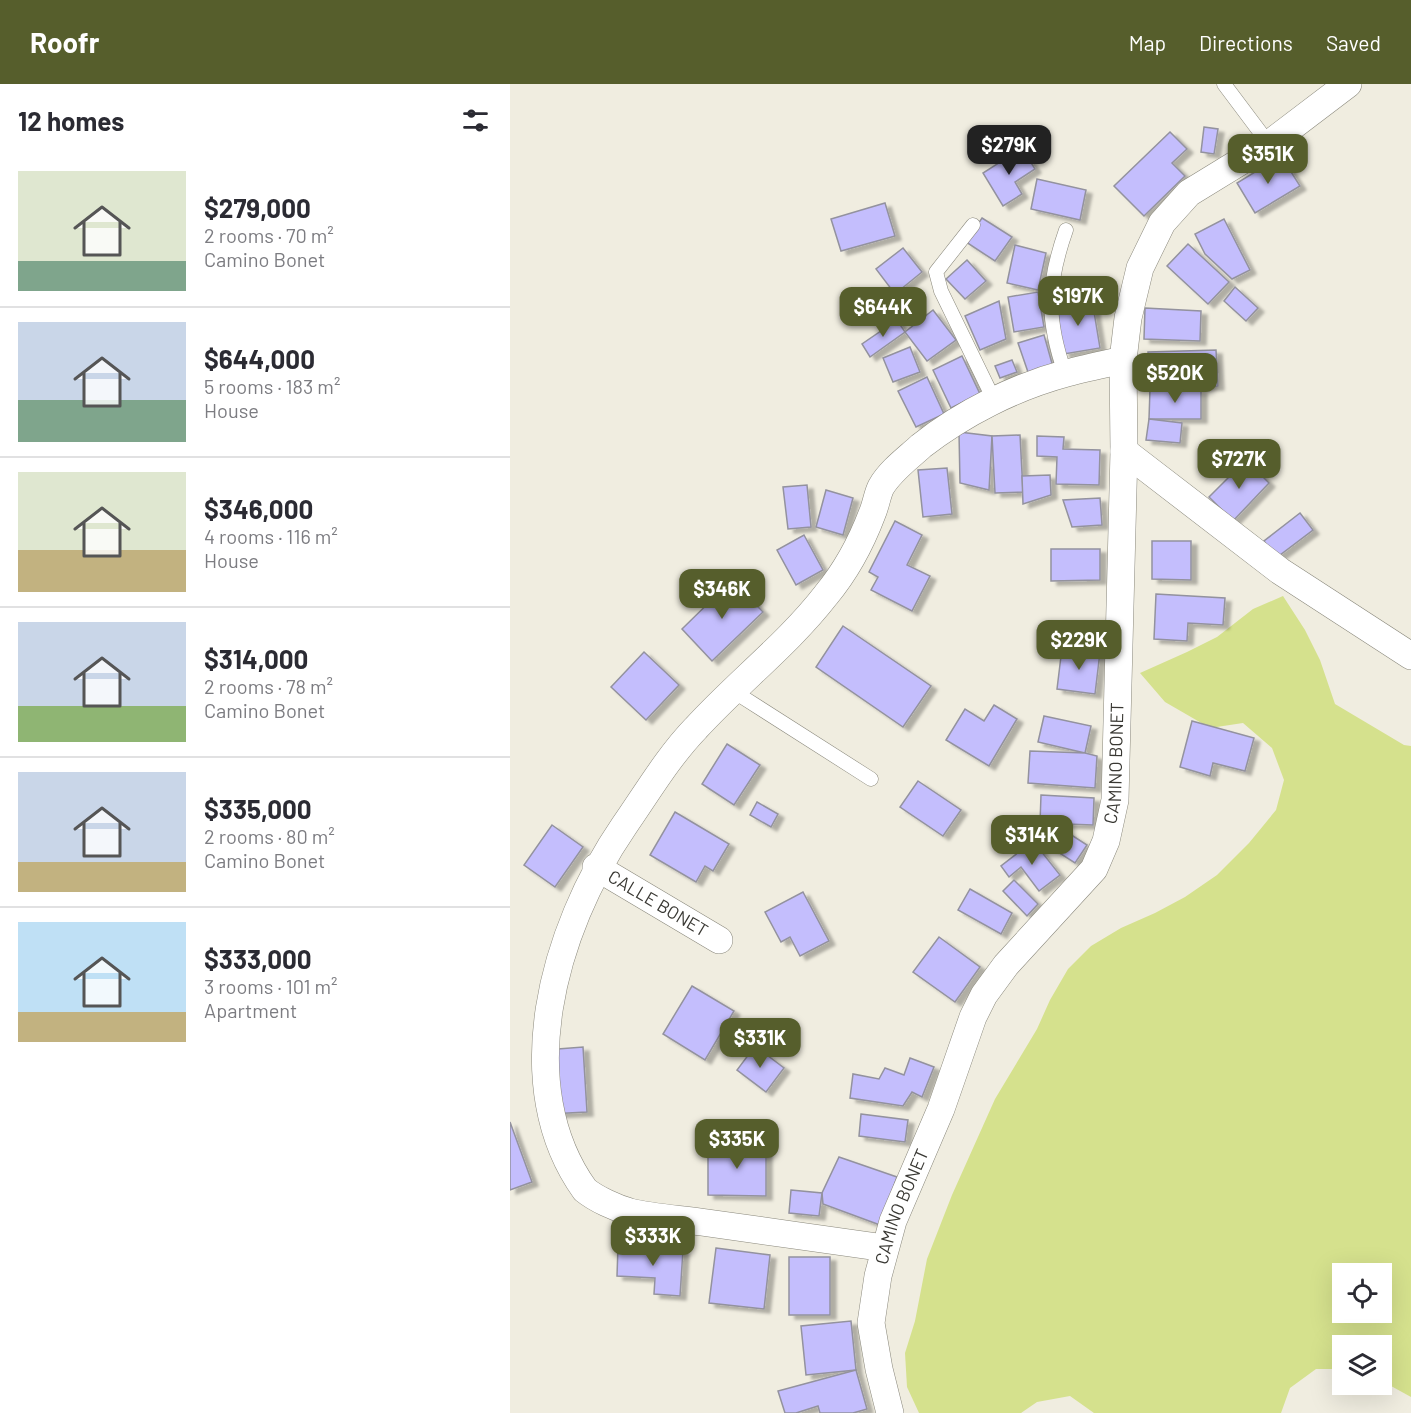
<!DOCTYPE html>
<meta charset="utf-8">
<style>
body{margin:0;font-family:Barlow,sans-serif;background:#f2f2f3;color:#2b2b33;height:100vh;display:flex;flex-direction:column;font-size:22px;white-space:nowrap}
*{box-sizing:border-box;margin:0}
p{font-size:20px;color:#7c7c81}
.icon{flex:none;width:33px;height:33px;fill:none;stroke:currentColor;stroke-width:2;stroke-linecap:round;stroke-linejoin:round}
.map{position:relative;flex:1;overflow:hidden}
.details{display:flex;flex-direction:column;background:#fff;width:510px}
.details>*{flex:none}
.fabs{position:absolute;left:822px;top:1179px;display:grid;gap:12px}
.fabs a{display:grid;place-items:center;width:60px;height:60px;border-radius:0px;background:#fff;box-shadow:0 6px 24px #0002;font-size:30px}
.price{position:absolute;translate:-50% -51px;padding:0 14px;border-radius:12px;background:#565e2c;color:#fff;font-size:20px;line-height:39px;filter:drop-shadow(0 2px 3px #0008)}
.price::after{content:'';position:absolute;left:50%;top:36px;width:18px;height:14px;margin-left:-9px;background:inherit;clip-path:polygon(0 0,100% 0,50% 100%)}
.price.on{background:#222;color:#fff}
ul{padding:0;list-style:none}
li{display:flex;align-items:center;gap:18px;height:150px;padding:0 18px}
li+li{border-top:2px solid #e1e1e2}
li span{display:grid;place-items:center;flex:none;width:168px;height:120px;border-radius:0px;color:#555}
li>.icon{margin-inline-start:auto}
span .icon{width:72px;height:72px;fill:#fffc;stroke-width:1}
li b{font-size:26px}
h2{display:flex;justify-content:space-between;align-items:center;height:72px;padding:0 18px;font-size:26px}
header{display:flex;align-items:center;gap:36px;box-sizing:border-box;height:84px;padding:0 30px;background:#565e2c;color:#fff}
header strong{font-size:28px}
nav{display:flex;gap:33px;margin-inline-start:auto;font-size:21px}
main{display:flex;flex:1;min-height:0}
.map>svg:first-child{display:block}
</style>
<header>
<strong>Roofr</strong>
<nav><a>Map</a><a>Directions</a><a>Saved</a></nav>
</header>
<main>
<section class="details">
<h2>12 homes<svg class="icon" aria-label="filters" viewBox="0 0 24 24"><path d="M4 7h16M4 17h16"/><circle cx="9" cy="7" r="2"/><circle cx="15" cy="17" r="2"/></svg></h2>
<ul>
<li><span style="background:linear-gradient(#dfe7d0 75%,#7fa58c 0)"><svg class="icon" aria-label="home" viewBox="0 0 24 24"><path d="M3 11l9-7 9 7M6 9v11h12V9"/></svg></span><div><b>$279,000</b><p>2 rooms · 70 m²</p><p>Camino Bonet</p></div></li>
<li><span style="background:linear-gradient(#c9d6e8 65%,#7fa58c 0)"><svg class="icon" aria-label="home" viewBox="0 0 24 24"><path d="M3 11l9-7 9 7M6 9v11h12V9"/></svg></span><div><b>$644,000</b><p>5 rooms · 183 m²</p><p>House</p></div></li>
<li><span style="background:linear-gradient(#dfe7d0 65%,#c2b280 0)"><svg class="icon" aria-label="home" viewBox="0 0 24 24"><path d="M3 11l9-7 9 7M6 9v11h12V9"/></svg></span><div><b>$346,000</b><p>4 rooms · 116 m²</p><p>House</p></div></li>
<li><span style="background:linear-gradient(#c9d6e8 70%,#8fb573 0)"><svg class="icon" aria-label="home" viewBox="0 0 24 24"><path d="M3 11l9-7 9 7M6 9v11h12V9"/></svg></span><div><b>$314,000</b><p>2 rooms · 78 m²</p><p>Camino Bonet</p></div></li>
<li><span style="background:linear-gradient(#c9d6e8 75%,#c2b280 0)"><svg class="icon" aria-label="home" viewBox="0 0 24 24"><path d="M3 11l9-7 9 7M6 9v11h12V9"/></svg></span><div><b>$335,000</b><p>2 rooms · 80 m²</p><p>Camino Bonet</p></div></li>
<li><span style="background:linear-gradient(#bfe0f5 75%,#c2b280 0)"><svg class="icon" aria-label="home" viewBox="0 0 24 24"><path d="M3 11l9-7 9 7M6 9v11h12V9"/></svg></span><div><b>$333,000</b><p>3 rooms · 101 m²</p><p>Apartment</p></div></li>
</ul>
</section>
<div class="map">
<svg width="901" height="1329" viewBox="0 0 901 1329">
<defs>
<filter id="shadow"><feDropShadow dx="6" dy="4" stdDeviation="1.5" flood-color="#0004"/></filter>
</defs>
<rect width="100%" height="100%" fill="#f0ede0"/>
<path fill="#d5e18d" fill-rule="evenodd" d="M 773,512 L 795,546 L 810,576 L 825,620 L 894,661 L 901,662 L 901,1313 L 872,1297 L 872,1262 L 832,1262 L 832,1285 L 806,1285 L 780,1304 L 771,1329 L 584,1329 L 560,1312 L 527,1318 L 511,1329 L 409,1329 L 397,1303 L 395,1269 L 405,1237 L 417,1175 L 442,1111 L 485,1015 L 527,945 L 540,916 L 558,885 L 581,862 L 611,844 L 645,829 L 675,813 L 707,791 L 739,759 L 766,726 L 774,696 L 762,664 L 733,639 L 700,644 L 655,618 L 630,589 L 677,568 L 707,553 L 743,525 ZM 832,1190 L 872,1190 L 872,1228 L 832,1228 Z"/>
<g fill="#c4befd" stroke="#93929e" stroke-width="1.5" filter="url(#shadow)">
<polygon points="694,43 708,45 704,70 691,68"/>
<polygon points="660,48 677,65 662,79 675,92 634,132 604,102"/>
<polygon points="512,64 525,85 505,98 512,110 493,122 473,89"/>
<polygon points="771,72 790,102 745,129 727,99"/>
<polygon points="527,95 576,106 570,136 521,125"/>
<polygon points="375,119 385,152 331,167 321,135"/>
<polygon points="472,134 502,153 485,177 456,158"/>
<polygon points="714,135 740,186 722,195 695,170 685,150"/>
<polygon points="678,160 719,198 698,220 657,182"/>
<polygon points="505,161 536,169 528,206 497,199"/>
<polygon points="393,164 412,188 385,210 366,185"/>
<polygon points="457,176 476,197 455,215 436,195"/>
<polygon points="725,203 748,224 736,237 714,217"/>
<polygon points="528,208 534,243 504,248 498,213"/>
<polygon points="582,216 590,264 554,270 546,222"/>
<polygon points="489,217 496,255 470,266 455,232"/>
<polygon points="635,224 691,227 690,257 634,255"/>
<polygon points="423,226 446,256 417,277 395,248"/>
<polygon points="387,236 395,248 360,273 352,260"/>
<polygon points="534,251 543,283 519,291 508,259"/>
<polygon points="400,263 410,288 383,298 373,274"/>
<polygon points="706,266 708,302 640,305 638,268"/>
<polygon points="452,272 470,310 441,324 423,286"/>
<polygon points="502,276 507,288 490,294 485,282"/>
<polygon points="417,293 434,330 406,343 388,307"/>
<polygon points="640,305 691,306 691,335 639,335"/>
<polygon points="639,335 672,339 670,359 636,356"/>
<polygon points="449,348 482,352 479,406 450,399"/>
<polygon points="510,351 513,408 485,409 482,352"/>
<polygon points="527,352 554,353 553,365 590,366 589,401 546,400 547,373 527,372"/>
<polygon points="736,376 759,399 723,437 699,413"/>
<polygon points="437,384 442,430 413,433 408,386"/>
<polygon points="540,391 541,411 513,420 512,392"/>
<polygon points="297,401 301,443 278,445 273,403"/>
<polygon points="316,406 343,414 333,451 306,443"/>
<polygon points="590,414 592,441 562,443 553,416"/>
<polygon points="790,429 803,446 766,474 754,457"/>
<polygon points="385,437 412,451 397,481 420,492 402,527 361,506 368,493 359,488"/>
<polygon points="294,451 313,486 286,501 267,466"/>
<polygon points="642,457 681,457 681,496 642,495"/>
<polygon points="541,465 590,465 590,496 541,497"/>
<polygon points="222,496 253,528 202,577 172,545"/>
<polygon points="646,510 715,514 713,541 678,539 677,557 644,555"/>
<polygon points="333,542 421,602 393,643 306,583"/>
<polygon points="552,564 590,568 585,610 547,605"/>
<polygon points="134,568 169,601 136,636 101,603"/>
<polygon points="484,621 507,635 479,682 436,656 455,625 474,637"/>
<polygon points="534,632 581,642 575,669 528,658"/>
<polygon points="682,637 744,654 735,687 703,679 700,692 670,683"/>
<polygon points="217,660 250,681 224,721 192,700"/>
<polygon points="520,667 575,669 587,672 585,704 518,699"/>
<polygon points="408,697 451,726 433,752 390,723"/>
<polygon points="531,711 584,714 583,741 530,739"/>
<polygon points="247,718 268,730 261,743 240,731"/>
<polygon points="165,728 219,760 203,787 195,782 186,798 140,771"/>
<polygon points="42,741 73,763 45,803 14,781"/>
<polygon points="549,743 577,761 565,779 537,761"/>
<polygon points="523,757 550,791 529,807 511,783 499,793 491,782"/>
<polygon points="504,796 528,820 517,832 493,807"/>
<polygon points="460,805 502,829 491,850 448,826"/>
<polygon points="293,808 319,857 290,872 280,853 271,858 255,828"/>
<polygon points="429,853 470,883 445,918 403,888"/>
<polygon points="182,902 224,927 195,976 153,950"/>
<polygon points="245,962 274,984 256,1008 227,986"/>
<polygon points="73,963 77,1028 39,1030 35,966"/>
<polygon points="400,974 424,983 412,1013 402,1008 393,1022 340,1014 343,990 369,995 375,984 394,991"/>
<polygon points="351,1030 398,1036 395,1058 349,1052"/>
<polygon points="0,1038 22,1098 0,1106"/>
<polygon points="198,1061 256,1061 256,1112 198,1111"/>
<polygon points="329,1073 387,1093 370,1141 313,1120 312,1109"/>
<polygon points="281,1106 312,1109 309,1132 279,1129"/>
<polygon points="108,1162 173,1166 170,1212 144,1210 145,1194 107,1192"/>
<polygon points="206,1164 260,1171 254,1225 199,1219"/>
<rect x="279" y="1173" width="41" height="58"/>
<polygon points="341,1237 346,1286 296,1291 291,1242"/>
<polygon points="346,1286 357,1325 343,1329 310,1329 308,1322 286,1329 275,1329 268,1307"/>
</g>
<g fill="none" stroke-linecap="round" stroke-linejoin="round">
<g stroke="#8a887c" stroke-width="15">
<g id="service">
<polyline points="714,0 759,60"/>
<polyline points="463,141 426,188 431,207 484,316"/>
<path d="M 555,289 C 536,235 537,200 556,146"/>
<polyline points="223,607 361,695"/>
</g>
</g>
<g stroke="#8a887c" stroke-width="28">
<g id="minor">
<polyline points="614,367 770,487 901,572"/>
<path id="s1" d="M 86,783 L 209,856"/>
<path d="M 375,1164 C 316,1156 257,1147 198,1139 C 172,1135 145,1134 120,1128 C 106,1124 86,1115 75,1106 C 0,1002 42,847 114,742 C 137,709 158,673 186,644 C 228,598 278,560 316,511 C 336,487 351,459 362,430 C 366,421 367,411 371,403 C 380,387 398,374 411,362 C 453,329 505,303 557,289 C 576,284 595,280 613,276"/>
<path id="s2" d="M 380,1329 L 369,1285 L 361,1239 L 368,1192 L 383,1137 L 431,1025 L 463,933 L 474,911 L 496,881 L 584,785 L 596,757 L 605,716 L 614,367 L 613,276 L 618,234 L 630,184 L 652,139 L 679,109 L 759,60 L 838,0"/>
</g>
</g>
<use href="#service" stroke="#fff" stroke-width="14"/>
<use href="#minor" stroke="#fff" stroke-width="27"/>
</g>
<g text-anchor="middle" stroke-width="5" stroke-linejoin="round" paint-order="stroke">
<g font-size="18" fill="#393833" stroke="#f0ede0">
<text dy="6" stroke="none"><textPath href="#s2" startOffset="717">CAMINO BONET</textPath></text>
<text dy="6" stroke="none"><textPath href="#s1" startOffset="72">CALLE BONET</textPath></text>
<text dy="6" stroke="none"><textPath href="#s2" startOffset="213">CAMINO BONET</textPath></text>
</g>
</g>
</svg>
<div class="fabs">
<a><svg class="icon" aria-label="locate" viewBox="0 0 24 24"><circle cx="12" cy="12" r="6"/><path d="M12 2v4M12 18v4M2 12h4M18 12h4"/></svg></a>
<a><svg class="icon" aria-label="layers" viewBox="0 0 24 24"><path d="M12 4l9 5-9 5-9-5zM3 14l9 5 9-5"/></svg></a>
</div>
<b class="price on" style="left:499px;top:92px">$279K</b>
<b class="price" style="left:758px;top:101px">$351K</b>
<b class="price" style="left:568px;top:243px">$197K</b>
<b class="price" style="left:373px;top:254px">$644K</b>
<b class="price" style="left:665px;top:320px">$520K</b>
<b class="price" style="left:729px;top:406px">$727K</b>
<b class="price" style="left:212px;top:536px">$346K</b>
<b class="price" style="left:569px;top:587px">$229K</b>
<b class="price" style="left:522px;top:782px">$314K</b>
<b class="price" style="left:250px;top:985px">$331K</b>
<b class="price" style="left:227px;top:1086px">$335K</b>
<b class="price" style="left:143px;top:1183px">$333K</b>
</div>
</main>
